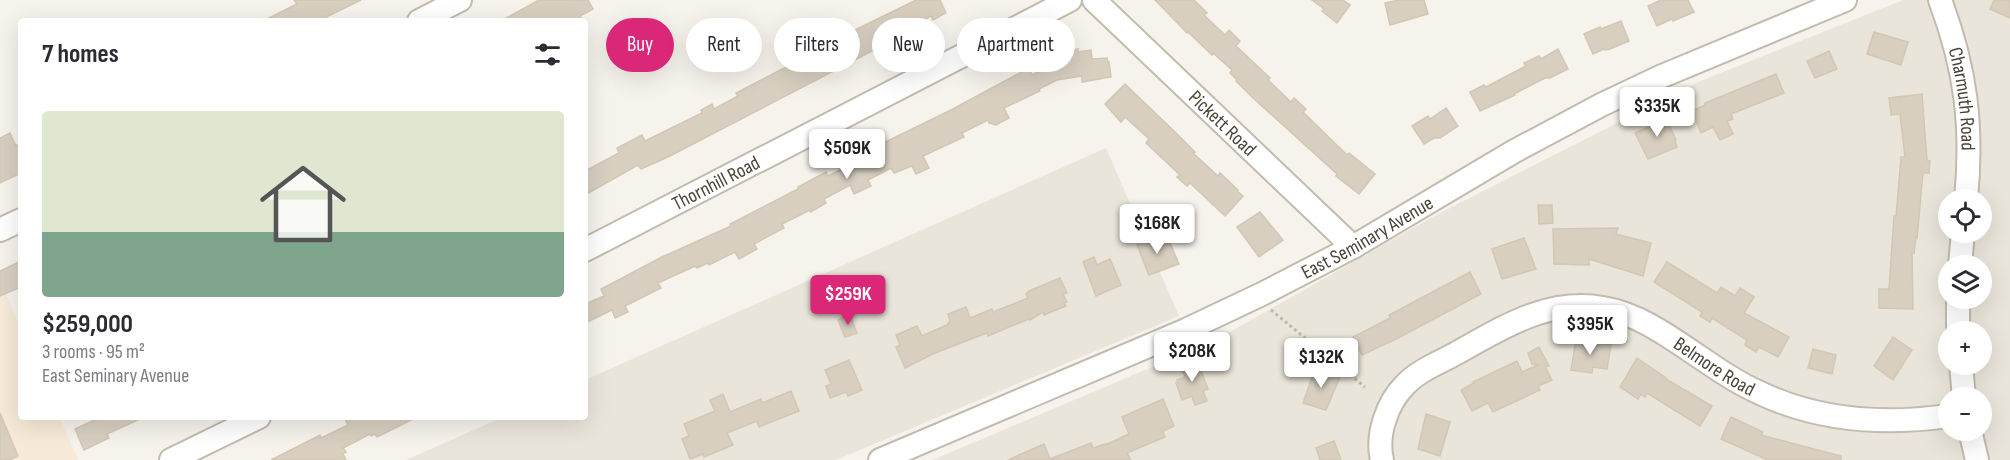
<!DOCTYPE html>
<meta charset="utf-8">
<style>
body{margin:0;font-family:"Sofia Sans Condensed",sans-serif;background:#f7f7f7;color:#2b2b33;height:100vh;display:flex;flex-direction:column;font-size:22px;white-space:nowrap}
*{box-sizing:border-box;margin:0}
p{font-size:20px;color:#7c7c81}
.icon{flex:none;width:33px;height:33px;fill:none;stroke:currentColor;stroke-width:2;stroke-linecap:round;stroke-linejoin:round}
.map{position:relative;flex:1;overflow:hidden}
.panel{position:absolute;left:18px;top:18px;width:570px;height:402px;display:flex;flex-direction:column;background:#fff;border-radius:6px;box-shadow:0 6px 24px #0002}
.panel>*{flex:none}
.top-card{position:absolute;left:606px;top:18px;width:570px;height:54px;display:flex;gap:12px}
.controls{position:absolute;left:1938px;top:189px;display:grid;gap:12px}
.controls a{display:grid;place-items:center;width:54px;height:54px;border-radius:50%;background:#fff;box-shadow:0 6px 24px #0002;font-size:30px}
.price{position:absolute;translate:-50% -51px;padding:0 14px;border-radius:6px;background:#fff;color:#222;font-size:20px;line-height:39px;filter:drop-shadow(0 2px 3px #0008)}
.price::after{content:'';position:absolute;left:50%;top:36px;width:18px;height:14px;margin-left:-9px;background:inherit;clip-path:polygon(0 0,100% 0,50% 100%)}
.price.active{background:#db2777;color:#fff}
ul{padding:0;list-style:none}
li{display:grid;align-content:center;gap:12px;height:318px;padding:0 24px}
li+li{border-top:2px solid #e1e1e2}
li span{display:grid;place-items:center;height:186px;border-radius:6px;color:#555}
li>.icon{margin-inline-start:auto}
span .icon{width:108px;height:108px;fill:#fffc;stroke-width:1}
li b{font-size:26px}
h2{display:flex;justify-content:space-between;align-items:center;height:72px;padding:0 24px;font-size:26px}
.tag{padding:0 21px;border-radius:27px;background:#fff;box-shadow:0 6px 24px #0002;font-size:21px;line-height:54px}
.tag.active{background:#db2777;color:#fff}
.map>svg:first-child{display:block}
</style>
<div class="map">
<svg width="2010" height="460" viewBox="0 0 2010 460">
<rect width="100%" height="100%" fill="#f6f3ec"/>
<g fill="#eae5da" fill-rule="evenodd">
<path d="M 1903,0 L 2010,0 L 2010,460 L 932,460 L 1214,341 L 1436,215 L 1698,82 ZM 1948,200 L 1982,200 L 1982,232 L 1948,232 ZM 1948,266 L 1982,266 L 1982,298 L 1948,298 ZM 1948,332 L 1982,332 L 1982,364 L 1948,364 ZM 1948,398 L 1982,398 L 1982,430 L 1948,430 Z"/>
<polygon points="1106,148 1179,316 836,460 406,460 503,417 585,417 585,380"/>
</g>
<polygon fill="#f7ead8" points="0,280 21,329 21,417 59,417 78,460 0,460"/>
<g fill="#d8cfc1" stroke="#d3c7b4" stroke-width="1.5">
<polygon points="294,0 361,0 318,21 263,21 297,4"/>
<polygon points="539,0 588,0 593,9 580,16 582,21 501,21"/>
<polygon points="916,0 940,0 946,13 933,20 931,16 911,26 909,22 875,41 878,48 670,156 641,169 638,165 585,195 585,171 619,153 617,148 642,135 645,141 702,113 701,110 712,104 714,109 738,96 736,93 817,51 808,34 821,27 830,39 841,33 843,36"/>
<polygon points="1155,0 1194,0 1207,13 1204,15 1225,35 1229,30 1240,41 1236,46 1270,78 1268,80 1291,102 1294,98 1306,109 1303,112 1347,155 1349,153 1375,174 1359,194 1336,176 1337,174 1252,97 1236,81 1237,80 1230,73 1232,70 1213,53 1212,55 1188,32 1187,33"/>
<polygon points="1312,0 1343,0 1350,5 1337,23 1322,11 1324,9"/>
<polygon points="1399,0 1424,0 1428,14 1390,25 1385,3"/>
<polygon points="1661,0 1688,0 1694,12 1673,21 1672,19 1657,26 1648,6"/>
<polygon points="1994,0 2010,0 2010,18 1990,9"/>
<polygon points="1621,21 1629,41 1610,49 1605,50 1604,49 1593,54 1584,34 1600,27 1601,29"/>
<polygon points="1874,32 1908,42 1901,65 1867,54"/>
<polygon points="1078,49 1078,52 1091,50 1092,59 1107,58 1108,62 1109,62 1111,77 1082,82 1082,76 1057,80 1039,89 1040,91 1004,108 1009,118 996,125 989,123 988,120 962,133 964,137 923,156 929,168 916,174 912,166 894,173 891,168 868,180 871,186 854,194 850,185 824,199 826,203 811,212 810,210 782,224 784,228 754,244 757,249 739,259 735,252 709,265 708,263 697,268 695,266 658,283 661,288 625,306 628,312 615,318 612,310 585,323 585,304 604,296 601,289 662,257 731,226 730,224 798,189 798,187 826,172 828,176 857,162 856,159 880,147 879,145 951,110 1029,68 1032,75 1056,63 1054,53"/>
<polygon points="1558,49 1568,69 1550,78 1545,78 1514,94 1515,95 1480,111 1470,92 1484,85 1486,87 1526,66 1524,63 1539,56 1541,59"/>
<polygon points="1829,51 1837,69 1815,78 1807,61"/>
<polygon points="1776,74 1784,93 1731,114 1733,119 1727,121 1733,134 1720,140 1713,127 1701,133 1692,111 1705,105 1705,103"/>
<polygon points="1125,84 1174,131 1195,152 1193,153 1218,176 1220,173 1238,190 1237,191 1243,196 1225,216 1190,183 1187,186 1177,177 1180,175 1146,143 1149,139 1125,117 1121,122 1105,104"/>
<polygon points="1922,94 1927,160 1930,161 1929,173 1923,173 1917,238 1916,237 1914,253 1912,252 1913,309 1879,308 1879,289 1889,289 1894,216 1896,216 1901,157 1905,157 1900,114 1891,115 1889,98"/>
<polygon points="1446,108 1458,126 1440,138 1434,138 1424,144 1412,126 1428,116 1430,119"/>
<polygon points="1664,114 1676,140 1675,141 1677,147 1648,159 1635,133 1654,125 1652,119"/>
<polygon points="10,133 16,146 21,143 21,173 0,183 0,138"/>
<polygon points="1538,205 1552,205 1553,223 1539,224"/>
<polygon points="1260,212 1283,240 1259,257 1237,227"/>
<polygon points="1618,228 1616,234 1651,243 1643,276 1589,259 1589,265 1554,264 1553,229"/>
<polygon points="1160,236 1164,245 1170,243 1179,264 1149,275 1137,245"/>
<polygon points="1524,238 1536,269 1502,279 1492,249"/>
<polygon points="1094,257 1097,265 1110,259 1121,285 1096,296 1083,262"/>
<polygon points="21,261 21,287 0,296 0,271"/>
<polygon points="1667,262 1717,293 1721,287 1735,296 1740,288 1754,297 1744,313 1789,337 1778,357 1759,347 1756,352 1745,345 1747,340 1712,318 1710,322 1700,316 1702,312 1654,282"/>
<polygon points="1470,272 1481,294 1400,337 1362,355 1353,337 1390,318 1389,315"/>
<polygon points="1060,278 1067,293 1063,294 1067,302 1064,303 1066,306 1044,315 1043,312 1030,320 1029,319 988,336 987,333 935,353 905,368 896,347 900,345 896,335 917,326 922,336 949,324 948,323 950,322 948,314 966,307 970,318 992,309 993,312 1028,298 1026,294 1029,291"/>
<polygon points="850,315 857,333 845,337 838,320"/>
<polygon points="1893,337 1912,350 1893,380 1874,366"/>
<polygon points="1576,340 1611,345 1607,369 1593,367 1592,373 1571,370"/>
<polygon points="1539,347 1549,366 1545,366 1552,380 1538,386 1540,390 1493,412 1488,403 1472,411 1461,390 1474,383 1473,382 1517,361 1522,372 1538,365 1532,364 1528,353"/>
<polygon points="1813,349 1836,355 1832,374 1808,368"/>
<polygon points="1637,358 1666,378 1666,379 1712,406 1700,426 1647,393 1645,397 1641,394 1638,399 1620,387"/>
<polygon points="849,360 862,390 848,396 846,392 830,398 826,386 831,384 825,370"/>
<polygon points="1191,360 1194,367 1199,365 1208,389 1203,391 1207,401 1195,405 1192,396 1182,400 1176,383 1178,383 1177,380 1185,377 1180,364"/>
<polygon points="1315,369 1340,377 1326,410 1303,403"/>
<polygon points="791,391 799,411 759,427 757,421 727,433 733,445 704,457 703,454 690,459 682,439 689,436 684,424 715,411 710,400 723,394 730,412 761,399 762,403"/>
<polygon points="1163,399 1174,426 1163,431 1165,437 1127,453 1131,460 1008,460 1044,444 1050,459 1091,443 1093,448 1105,444 1105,445 1129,434 1122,417"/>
<polygon points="0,413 18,456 9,460 0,460"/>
<polygon points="1426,414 1450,422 1440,456 1418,449"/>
<polygon points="101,417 144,417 107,434 109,438 84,450 75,429"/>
<polygon points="344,417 417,417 377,437 375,434 371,436 370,434 343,448 346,452 343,454 346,460 271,460 320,435 321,438 348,425"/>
<polygon points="1731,417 1763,432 1761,435 1841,456 1841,460 1768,460 1721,439"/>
<polygon points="1334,441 1341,460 1320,460 1316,448"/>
</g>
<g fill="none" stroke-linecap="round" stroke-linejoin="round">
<g stroke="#c2bbae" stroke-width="26">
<g id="minor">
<path id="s1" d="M 1094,0 L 1353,247"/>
<path id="s2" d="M 1940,0 C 1966,69 1973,126 1966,200"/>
<polyline points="419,21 460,0"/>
<polyline points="0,230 21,220"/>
<path id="s3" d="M 585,250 L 1070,0"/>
<polyline points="1960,266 1963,232"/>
<polyline points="1958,332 1958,298"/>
<polyline points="1961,364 1964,398"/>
<polyline points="1970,430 1977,460"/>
<polyline points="171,460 259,417"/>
<path id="s4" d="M 880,460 L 1186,330 L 1262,294 L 1353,247 L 1513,152 L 1601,105 L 1660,77 L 1845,0"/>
<path id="s5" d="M 1382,460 C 1376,435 1387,403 1405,385 C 1418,371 1438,363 1455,354 C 1502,328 1547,298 1603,308 C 1641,314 1675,341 1707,362 C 1723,373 1740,384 1758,392 C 1818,421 1884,425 1948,416"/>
</g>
</g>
<polyline stroke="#c4b79f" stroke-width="3" stroke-dasharray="3 3" stroke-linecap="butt" points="1271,310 1365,387"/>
<use href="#minor" stroke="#fff" stroke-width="22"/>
</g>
<g text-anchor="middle" stroke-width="4.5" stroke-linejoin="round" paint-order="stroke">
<g font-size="20" fill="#4b4439" stroke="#fff">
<text dy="7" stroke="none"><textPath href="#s2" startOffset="102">Charmuth Road</textPath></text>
<text dy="7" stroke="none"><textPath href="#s1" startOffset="178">Pickett Road</textPath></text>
<text dy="7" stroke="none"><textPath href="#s3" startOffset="147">Thornhill Road</textPath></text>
<text dy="7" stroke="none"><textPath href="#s4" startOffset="536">East Seminary Avenue</textPath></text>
<text dy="7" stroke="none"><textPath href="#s5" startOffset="426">Belmore Road</textPath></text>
</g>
</g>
</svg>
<div class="controls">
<a><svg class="icon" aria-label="locate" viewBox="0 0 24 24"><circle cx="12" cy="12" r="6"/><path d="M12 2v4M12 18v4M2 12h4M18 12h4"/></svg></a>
<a><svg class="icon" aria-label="layers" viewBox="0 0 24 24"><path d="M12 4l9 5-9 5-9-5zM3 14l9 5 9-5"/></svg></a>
<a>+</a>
<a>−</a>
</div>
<b class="price" style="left:1657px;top:138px">$335K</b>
<b class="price" style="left:847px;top:180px">$509K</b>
<b class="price" style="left:1157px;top:255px">$168K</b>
<b class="price active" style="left:848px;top:326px">$259K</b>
<b class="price" style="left:1590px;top:356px">$395K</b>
<b class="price" style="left:1192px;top:383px">$208K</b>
<b class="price" style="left:1321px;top:389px">$132K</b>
<div class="top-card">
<a class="tag active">Buy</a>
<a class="tag">Rent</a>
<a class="tag">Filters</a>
<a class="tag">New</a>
<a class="tag">Apartment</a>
</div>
<section class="panel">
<h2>7 homes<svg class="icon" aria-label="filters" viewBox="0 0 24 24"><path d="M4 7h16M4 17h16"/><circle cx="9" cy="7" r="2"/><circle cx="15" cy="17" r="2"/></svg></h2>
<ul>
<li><span style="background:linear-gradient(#dfe7d0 65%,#7fa58c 0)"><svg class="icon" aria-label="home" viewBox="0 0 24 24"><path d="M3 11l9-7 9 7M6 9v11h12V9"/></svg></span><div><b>$259,000</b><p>3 rooms · 95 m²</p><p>East Seminary Avenue</p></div></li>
</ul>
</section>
</div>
